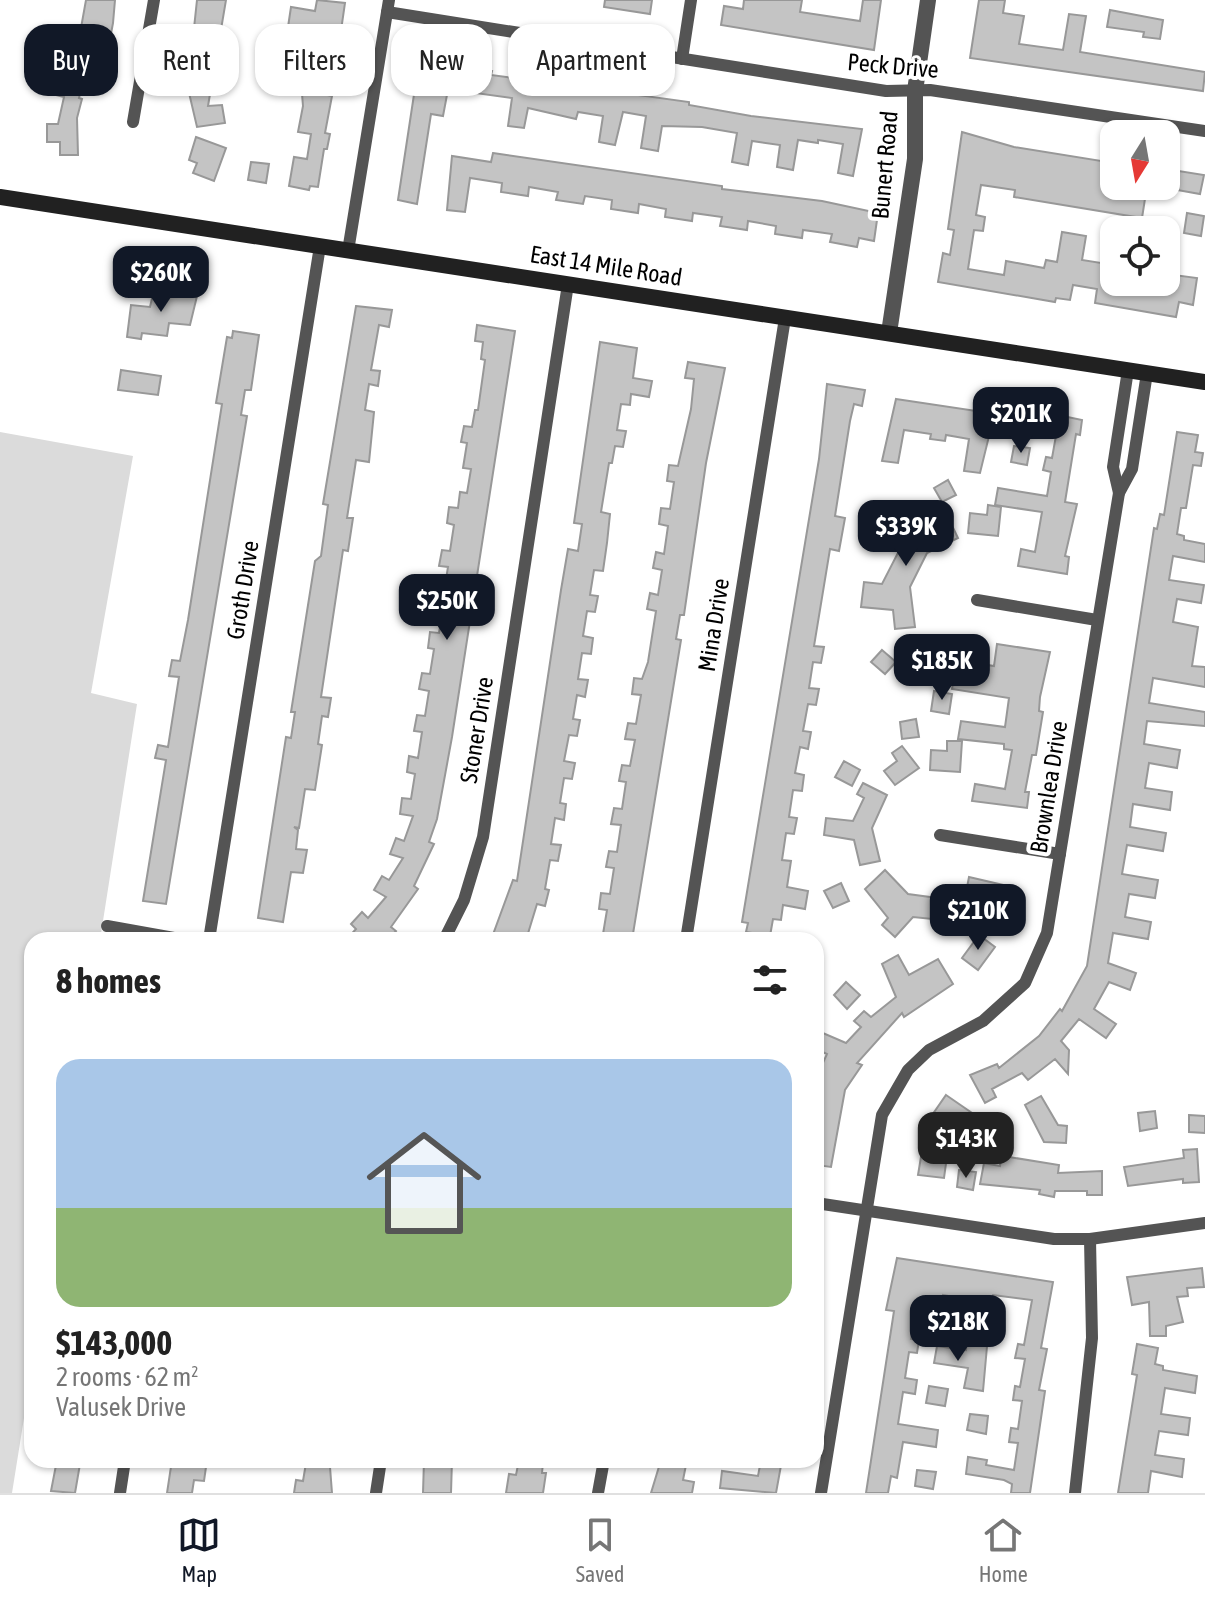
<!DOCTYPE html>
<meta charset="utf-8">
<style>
body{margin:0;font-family:"Asap Condensed",sans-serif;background:#f2f2f2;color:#222;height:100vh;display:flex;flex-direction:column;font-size:30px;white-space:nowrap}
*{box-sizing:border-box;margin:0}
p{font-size:26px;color:#767676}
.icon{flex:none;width:44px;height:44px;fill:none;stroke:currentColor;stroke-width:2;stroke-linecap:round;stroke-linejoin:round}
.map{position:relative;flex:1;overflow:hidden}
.panel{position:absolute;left:24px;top:932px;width:800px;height:536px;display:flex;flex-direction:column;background:#fff;border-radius:24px;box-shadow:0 2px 6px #0004}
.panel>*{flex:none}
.hud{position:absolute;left:24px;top:24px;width:800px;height:72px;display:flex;gap:16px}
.needle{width:52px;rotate:191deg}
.controls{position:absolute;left:1100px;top:120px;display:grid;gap:16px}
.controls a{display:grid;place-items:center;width:80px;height:80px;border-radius:16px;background:#fff;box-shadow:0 2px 6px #0004;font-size:40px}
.price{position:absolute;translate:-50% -68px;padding:0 18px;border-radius:16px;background:#111827;color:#fff;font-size:26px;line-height:52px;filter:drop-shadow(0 2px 4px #0008)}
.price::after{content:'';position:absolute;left:50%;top:48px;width:24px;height:18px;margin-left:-12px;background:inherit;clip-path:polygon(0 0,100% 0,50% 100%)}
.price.active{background:#222;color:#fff}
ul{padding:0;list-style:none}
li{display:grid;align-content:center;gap:16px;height:424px;padding:0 32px}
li+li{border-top:2px solid #e0e0e0}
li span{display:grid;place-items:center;height:248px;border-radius:24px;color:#555}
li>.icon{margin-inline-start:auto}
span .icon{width:144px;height:144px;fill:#fffc;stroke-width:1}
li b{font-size:34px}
h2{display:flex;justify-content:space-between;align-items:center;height:96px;padding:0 32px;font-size:34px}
.pill{padding:0 28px;border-radius:24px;background:#fff;box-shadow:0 2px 6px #0004;font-size:28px;line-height:72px}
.pill.active{background:#111827;color:#fff}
.tabs{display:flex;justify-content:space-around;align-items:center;height:112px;border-top:2px solid #e0e0e0;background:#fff;font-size:22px;color:#767676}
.tabs a{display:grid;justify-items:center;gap:4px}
.tabs .active{color:#111827}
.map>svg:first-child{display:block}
</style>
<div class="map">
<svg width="1205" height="1493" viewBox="0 0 1205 1493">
<rect width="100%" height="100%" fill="#fff"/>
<polygon fill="#dbdbdb" points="0,432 133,456 91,693 137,704 100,940 32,940 32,1368 12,1493 0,1493"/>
<g fill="#c4c4c4" stroke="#989898" stroke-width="2">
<polygon points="86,0 115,0 113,23 110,39 106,39 103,79 84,76 79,98 82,99 77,118 78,155 60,155 60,142 47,142 47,124 58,124 64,97 52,94 57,74 72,78"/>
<polygon points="197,0 226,0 208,106 222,105 225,123 197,127 186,80 188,62 185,62 188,46 192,47"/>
<polygon points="317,0 345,3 335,72 331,71 327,95 332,96 325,133 330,134 327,149 324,149 318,187 310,186 309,190 289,186 294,157 307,159 311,134 298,132 303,106 302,94 297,93 300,72 306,73 312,32 288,27 291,7 315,11"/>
<polygon points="605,0 652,0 650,14 604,7"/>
<polygon points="744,0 802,0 800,12 860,21 863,0 881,0 874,50 721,25 724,6 743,9"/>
<polygon points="979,0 1005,0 1003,13 1024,16 1019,44 1063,50 1069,14 1086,16 1080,52 1205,72 1203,91 970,58"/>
<polygon points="1110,10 1163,20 1160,39 1143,37 1144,32 1107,27"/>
<polygon points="420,55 469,63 468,67 492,71 491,75 565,85 566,81 581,84 580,87 689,102 689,105 751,116 862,129 853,176 838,173 843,144 818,140 818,143 798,140 793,170 777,167 780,145 752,141 748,165 732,162 737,133 702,127 662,126 658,151 641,148 646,116 623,112 615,145 599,142 603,116 578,112 576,119 528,108 524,128 508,126 512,98 475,93 476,83 450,79 443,116 431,114 417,204 398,200"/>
<polygon points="962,132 1014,147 1114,163 1114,186 1147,186 1142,218 1014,197 1015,190 981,185 976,215 985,217 983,231 974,230 968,269 1004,275 1006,261 1044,268 1046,260 1057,262 1062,232 1086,236 1082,260 1114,265 1114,282 1165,287 1167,274 1197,278 1193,305 1179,302 1176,317 1095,303 1097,289 1073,285 1070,300 1056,298 1055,302 938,282 943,253 950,255 954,230 948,229"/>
<polygon points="196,137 226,148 214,181 193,173 197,163 189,160"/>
<polygon points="493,153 722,186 722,189 822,201 878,213 874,241 859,238 857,247 830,242 832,234 803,230 802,238 775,234 776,226 748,221 747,230 720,226 722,217 693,213 692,221 665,217 666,209 639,204 638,213 611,209 612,200 585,196 583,204 556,200 558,192 529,187 528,196 501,192 502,183 470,178 465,212 447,210 452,156 491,162"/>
<polygon points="251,162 269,164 266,183 248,180"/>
<polygon points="1166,169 1204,175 1200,194 1166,188"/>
<polygon points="1187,213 1204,216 1201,236 1184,233"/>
<polygon points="154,290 197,296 190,325 169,323 167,336 142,333 141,339 127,337 131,305 150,307"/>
<polygon points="356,306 392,310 389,327 379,325 371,370 380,371 378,386 369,384 365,410 374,412 369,462 356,460 355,467 347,518 353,518 348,551 343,550 321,697 331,698 328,717 322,716 318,744 322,745 315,790 305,789 299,828 294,827 298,830 296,849 307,850 303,873 291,872 283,922 258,918 286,737 291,738 295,712 291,712 315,561 321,556 328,505 323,504"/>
<polygon points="477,325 515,331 452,737 437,819 429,842 434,844 414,886 418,889 391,927 396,931 388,940 346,940 356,929 351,924 362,912 368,918 386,897 374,890 382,876 389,880 403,858 390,854 396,838 404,841 413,816 400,814 402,798 411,799 415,774 407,772 409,756 418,758 422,732 414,731 417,715 425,716 429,691 419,689 422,673 430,674 434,649 428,648 430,632 439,633 443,609 433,607 435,591 444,592 448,567 439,566 442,550 450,551 454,525 447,523 449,507 458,508 460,492 467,493 471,469 463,468 467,443 461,442 464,426 472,427 475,410 478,410 485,360 481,359 483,342 475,341"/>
<polygon points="233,331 259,335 251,390 245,390 241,415 247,416 166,904 143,901 166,760 155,758 158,745 168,747 179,677 169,676 172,660 180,661 188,620 222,404 216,403 227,337 232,338"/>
<polygon points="600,342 637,348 633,378 652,381 649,397 631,394 630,405 621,404 617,430 626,431 623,447 615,446 612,463 609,463 601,512 610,514 607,543 603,571 594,570 590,595 598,596 595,612 587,611 583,636 593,638 591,654 582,653 578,679 588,680 585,697 577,695 573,719 580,720 577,736 569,735 564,761 575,763 572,779 564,778 560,803 566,804 564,820 555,818 551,844 561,845 558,861 550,860 545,889 549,890 545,906 537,904 526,940 491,940 513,880 517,881 561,590 568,549 578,551 582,524 574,523"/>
<polygon points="688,362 725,368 706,463 684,615 680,615 676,639 681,640 632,940 602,940 607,910 599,909 601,893 610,894 614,868 606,867 609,851 617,852 621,825 611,824 614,808 622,809 626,782 619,781 622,765 630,766 635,740 625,739 628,723 636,724 641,695 632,694 634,678 642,679 648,662 656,611 647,609 650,593 658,595 662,570 653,568 656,552 664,554 668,526 659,524 661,508 670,509 674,482 667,481 669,465 678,466 691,409 694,379 685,378"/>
<polygon points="121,370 161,376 158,395 118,390"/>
<polygon points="827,384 865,390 862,406 854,404 850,421 835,516 845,518 839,551 830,549 814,646 824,647 821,663 813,662 809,688 819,689 816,705 808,704 803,731 811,732 808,749 800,747 795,773 804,775 802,791 793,790 789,817 797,818 794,834 786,833 782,860 791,861 787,887 808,891 805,909 783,905 781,920 773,919 770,936 746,932 748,923 742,922 819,459"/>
<polygon points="896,399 1010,416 1007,434 990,432 980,473 964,471 969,439 946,435 945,441 930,439 931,434 904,430 898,463 882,461"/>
<polygon points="1020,407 1082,420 1080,435 1076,434 1065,502 1077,504 1065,556 1069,557 1067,574 1018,566 1021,549 1035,552 1042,512 995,505 998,488 1047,496 1051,472 1043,470 1046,457 1052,458 1057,430 1018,423"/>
<polygon points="1177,432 1198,435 1195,452 1203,453 1201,466 1193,465 1186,508 1181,508 1177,534 1184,536 1184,540 1205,544 1205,562 1173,556 1169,580 1204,585 1201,603 1177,599 1173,622 1198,627 1192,666 1205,667 1205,687 1153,678 1149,703 1205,712 1205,726 1147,721 1144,744 1180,750 1177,768 1149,763 1145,788 1172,792 1170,810 1133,804 1130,827 1166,833 1163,851 1127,845 1122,874 1158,880 1155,898 1129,894 1125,917 1151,922 1148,939 1113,933 1108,963 1136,973 1130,990 1109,982 1094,1009 1116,1024 1106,1038 1079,1019 1061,1041 1069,1050 1068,1074 1055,1059 1028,1080 1022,1073 992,1089 996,1097 985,1103 970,1075 997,1064 999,1068 1039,1036 1060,1009 1062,1011 1087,966 1154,528 1157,529 1160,514 1164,515"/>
<polygon points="1014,446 1030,448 1027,465 1011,462"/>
<polygon points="948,480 956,495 942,502 934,488"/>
<polygon points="988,505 1001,507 998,536 968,533 970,513 987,515"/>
<polygon points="944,509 958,538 927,553 910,587 915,627 895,629 893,610 861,607 864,582 882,584 901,547 880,537 888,521 916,535 935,526 930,515"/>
<polygon points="921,637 943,658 930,672 918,662 911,668 901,658"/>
<polygon points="997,644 1050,652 1040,697 1039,711 1043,712 1036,755 1032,755 1025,792 1029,792 1027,808 972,801 975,784 1005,789 1012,750 1004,749 1004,744 958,739 961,721 1005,727 1009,698 952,689 957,660 994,666"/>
<polygon points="882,650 896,662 885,674 871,662"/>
<polygon points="934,691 952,694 949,714 931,711"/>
<polygon points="916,719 919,737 902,739 900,722"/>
<polygon points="947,741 962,741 960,772 930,770 931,750 947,751"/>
<polygon points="902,746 919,768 895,785 884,771 897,761 892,753"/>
<polygon points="844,761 860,770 852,786 835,777"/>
<polygon points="863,783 887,795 872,828 880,861 860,865 854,840 824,835 826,818 853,821 864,798 857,794"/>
<polygon points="885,870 908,894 930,897 962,922 913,917 895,937 882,925 888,918 865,889"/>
<polygon points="969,877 1012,887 1005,916 963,908"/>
<polygon points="841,883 849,901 833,908 824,891"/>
<polygon points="979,935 995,947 978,970 962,958"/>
<polygon points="898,955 909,975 938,959 953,984 904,1017 902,1013 857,1063 862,1065 845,1090 831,1167 816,1165 819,1108 816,1107 816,1078 827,1054 816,1049 816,1030 846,1043 861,1027 854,1021 864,1011 871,1017 896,997 882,964"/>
<polygon points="846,982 860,995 847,1009 834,995"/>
<polygon points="946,1095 988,1124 982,1128 978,1148 963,1146 928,1121"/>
<polygon points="1041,1096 1058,1125 1067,1126 1066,1143 1044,1142 1025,1105"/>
<polygon points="1155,1111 1157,1128 1140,1131 1138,1113"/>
<polygon points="1189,1115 1205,1116 1205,1133 1189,1132"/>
<polygon points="923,1145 948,1149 944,1178 918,1175"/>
<polygon points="1197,1149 1199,1182 1183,1183 1183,1179 1128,1186 1124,1167 1184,1158 1183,1150"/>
<polygon points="1009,1157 1059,1165 1058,1173 1102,1171 1102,1195 1087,1195 1087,1191 1055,1191 1054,1197 1039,1194 1040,1190 980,1184 984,1163 1000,1166 1001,1158"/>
<polygon points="959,1170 976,1172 973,1190 957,1187"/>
<polygon points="897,1258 1053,1282 1041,1348 1047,1349 1039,1390 1045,1391 1030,1493 1011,1493 1012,1484 1004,1480 966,1474 968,1457 987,1460 986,1465 1014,1470 1018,1443 1009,1442 1011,1428 1018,1429 1022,1401 1013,1400 1015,1386 1020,1387 1025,1359 1015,1358 1018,1344 1024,1345 1032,1300 993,1295 983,1334 988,1335 983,1391 964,1388 968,1368 934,1363 937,1346 966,1350 970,1300 943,1295 940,1318 915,1314 911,1339 919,1340 917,1353 909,1352 905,1378 917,1380 915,1394 903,1392 898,1424 938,1430 936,1447 903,1442 897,1478 891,1476 888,1493 866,1493 894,1311 886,1310"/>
<polygon points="1202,1268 1204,1287 1187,1288 1188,1296 1177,1297 1183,1322 1166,1326 1166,1336 1150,1336 1149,1302 1132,1305 1127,1277"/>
<polygon points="1137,1344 1158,1348 1155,1364 1163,1366 1163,1370 1197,1376 1195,1393 1165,1388 1161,1414 1190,1418 1188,1435 1159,1431 1155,1455 1184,1459 1182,1477 1151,1471 1148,1493 1118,1493 1137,1375 1132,1374"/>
<polygon points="929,1386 948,1389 945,1406 926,1403"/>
<polygon points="970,1414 988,1416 986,1434 967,1430"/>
<polygon points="57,1460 80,1464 75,1493 51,1491"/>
<polygon points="172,1460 198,1460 198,1466 206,1467 204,1481 194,1480 192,1493 167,1493"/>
<polygon points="424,1460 452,1460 451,1493 423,1493"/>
<polygon points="519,1460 543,1463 542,1473 546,1473 543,1493 506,1493 509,1474 516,1475"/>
<polygon points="661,1460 687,1460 683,1480 694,1482 692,1493 651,1493"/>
<polygon points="761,1460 782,1460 776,1493 720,1488 722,1471 758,1476"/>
<polygon points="306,1463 330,1467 332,1493 294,1493 296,1480 303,1481"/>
<polygon points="917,1470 936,1472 933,1489 915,1486"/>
</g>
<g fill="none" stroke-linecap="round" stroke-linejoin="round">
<g stroke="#545454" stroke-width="12">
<polyline points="387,12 886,91 930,90 1205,131"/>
<polyline points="682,59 691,0"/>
<polyline points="133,122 154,0"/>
<polyline points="348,251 389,0"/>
<polyline points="1119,493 1113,467 1128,370"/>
<polyline points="977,600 1097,620"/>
<polyline points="940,835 1060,854"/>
<polyline points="107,926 185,940"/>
<polyline points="209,940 320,246"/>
<polyline points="444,940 464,900 483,837 568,284"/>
<polyline points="686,940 785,318"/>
<polyline points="816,1203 1054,1239 1090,1239 1205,1223"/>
<polyline points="120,1493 125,1460"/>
<polyline points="376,1493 381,1460"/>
<polyline points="598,1493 604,1460"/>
<polyline points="821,1493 882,1115 908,1070 929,1050 983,1021 1025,983 1047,933 1119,493 1132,469 1147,373"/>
<polyline points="1075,1493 1092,1338 1090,1239"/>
</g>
<polyline stroke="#545454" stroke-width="16" points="889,333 915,159 915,91 928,0"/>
<polyline stroke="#212121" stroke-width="16" points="0,197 1205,382"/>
</g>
<g text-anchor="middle" stroke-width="8" stroke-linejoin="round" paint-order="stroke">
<g font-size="24" fill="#000" stroke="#fff">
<text transform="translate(893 66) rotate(5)" y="8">Peck Drive</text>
<text transform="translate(885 165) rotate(-85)" y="8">Bunert Road</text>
<text transform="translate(606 266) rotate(9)" y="8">East 14 Mile Road</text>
<text transform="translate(243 590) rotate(-81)" y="8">Groth Drive</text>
<text transform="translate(714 625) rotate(-81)" y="8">Mina Drive</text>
<text transform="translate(477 730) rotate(-81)" y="8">Stoner Drive</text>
<text transform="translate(1049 787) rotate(-81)" y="8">Brownlea Drive</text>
</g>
</g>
</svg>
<div class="controls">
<a><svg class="needle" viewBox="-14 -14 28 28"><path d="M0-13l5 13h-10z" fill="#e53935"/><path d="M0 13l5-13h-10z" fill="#767676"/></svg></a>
<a><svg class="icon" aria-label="locate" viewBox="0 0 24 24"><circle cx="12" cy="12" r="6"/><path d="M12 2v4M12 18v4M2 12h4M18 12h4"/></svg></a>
</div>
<b class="price" style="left:161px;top:314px">$260K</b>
<b class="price" style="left:1021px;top:455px">$201K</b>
<b class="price" style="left:906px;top:568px">$339K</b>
<b class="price" style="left:447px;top:642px">$250K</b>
<b class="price" style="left:942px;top:702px">$185K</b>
<b class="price" style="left:978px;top:952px">$210K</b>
<b class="price active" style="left:966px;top:1180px">$143K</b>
<b class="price" style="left:958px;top:1363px">$218K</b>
<div class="hud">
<a class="pill active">Buy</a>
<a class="pill">Rent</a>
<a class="pill">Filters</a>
<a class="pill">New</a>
<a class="pill">Apartment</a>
</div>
<section class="panel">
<h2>8 homes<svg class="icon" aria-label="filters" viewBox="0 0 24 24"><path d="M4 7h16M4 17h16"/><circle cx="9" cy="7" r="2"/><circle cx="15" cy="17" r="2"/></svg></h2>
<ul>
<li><span style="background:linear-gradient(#a9c7e8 60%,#8fb573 0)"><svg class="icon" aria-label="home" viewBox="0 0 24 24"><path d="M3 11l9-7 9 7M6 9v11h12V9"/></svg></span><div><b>$143,000</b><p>2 rooms · 62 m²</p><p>Valusek Drive</p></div></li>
</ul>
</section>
</div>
<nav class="tabs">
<a class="active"><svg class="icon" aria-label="map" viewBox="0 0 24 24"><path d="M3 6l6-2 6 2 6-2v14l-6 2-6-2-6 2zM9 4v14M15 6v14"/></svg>Map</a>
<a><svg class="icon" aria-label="saved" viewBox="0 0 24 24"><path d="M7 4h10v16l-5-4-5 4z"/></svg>Saved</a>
<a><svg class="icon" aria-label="home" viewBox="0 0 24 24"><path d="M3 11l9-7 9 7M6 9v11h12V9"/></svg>Home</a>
</nav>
